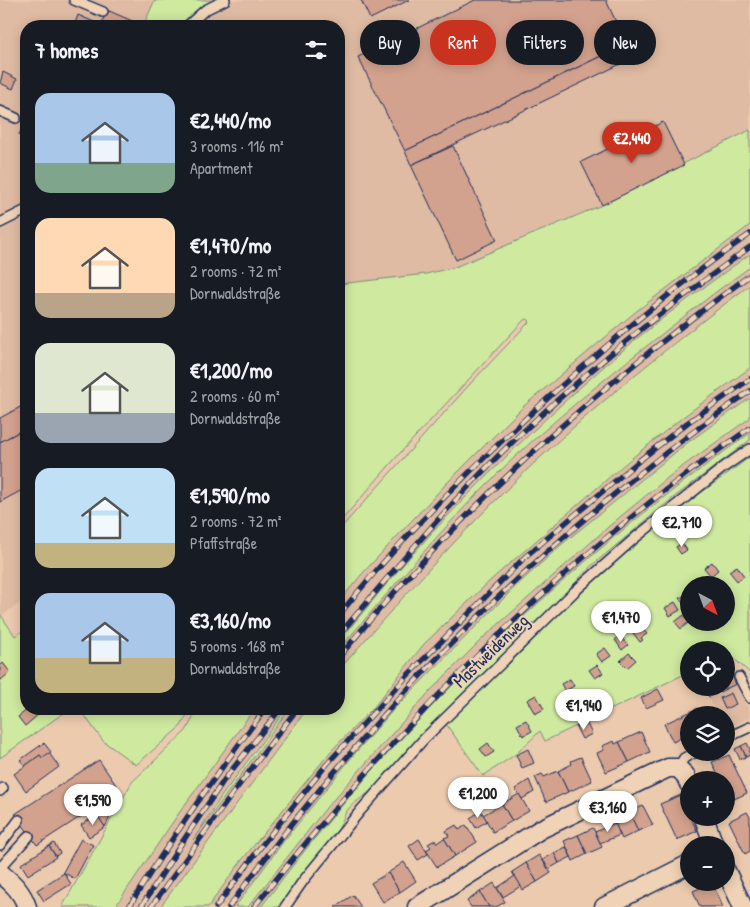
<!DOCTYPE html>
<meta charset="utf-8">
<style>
body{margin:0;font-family:"Patrick Hand",sans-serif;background:#242831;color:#f1f3f6;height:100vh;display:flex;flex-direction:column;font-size:19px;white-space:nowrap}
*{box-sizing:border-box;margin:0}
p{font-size:16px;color:#9ea1a6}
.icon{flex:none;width:28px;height:28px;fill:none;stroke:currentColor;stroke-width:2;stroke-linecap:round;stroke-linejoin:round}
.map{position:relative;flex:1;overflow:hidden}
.panel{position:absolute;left:20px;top:20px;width:325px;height:695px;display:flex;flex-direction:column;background:#171b24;border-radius:20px;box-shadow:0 2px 12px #0003}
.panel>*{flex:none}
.hud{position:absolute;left:360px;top:20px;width:315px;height:45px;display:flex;gap:10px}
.needle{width:32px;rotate:139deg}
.fabs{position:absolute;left:680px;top:576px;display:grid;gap:10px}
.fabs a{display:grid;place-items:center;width:55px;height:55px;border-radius:50%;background:#171b24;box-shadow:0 2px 12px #0003;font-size:25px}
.price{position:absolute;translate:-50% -42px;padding:0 11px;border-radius:18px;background:#fff;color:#222;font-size:16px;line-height:32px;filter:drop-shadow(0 1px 2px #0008)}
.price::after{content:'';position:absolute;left:50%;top:30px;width:15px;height:11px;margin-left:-8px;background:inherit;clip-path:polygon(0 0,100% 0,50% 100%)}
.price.on{background:#c8321e;color:#fff}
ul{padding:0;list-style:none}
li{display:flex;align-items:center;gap:15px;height:125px;padding:0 15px}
li span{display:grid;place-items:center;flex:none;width:140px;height:100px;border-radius:15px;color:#555}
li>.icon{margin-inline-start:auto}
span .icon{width:60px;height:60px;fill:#fffc;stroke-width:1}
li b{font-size:21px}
h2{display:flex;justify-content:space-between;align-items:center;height:60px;padding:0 15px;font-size:21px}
.pill{padding:0 18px;border-radius:22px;background:#171b24;box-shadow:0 2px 12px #0003;font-size:18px;line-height:45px}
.pill.on{background:#c8321e;color:#fff}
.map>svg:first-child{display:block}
</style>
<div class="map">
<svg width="750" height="907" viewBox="0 0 750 907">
<rect width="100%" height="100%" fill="#eccaae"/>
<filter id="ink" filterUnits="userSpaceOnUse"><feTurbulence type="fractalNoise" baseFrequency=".02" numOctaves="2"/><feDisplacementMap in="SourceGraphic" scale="10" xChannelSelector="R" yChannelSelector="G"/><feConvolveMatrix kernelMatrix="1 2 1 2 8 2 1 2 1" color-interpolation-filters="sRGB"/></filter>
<g filter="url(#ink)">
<g fill="#e0bba3">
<polygon points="0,0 750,0 750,130 602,205 455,267 426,274 339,284 339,26 26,26 26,599 1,616"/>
<polygon points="750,225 750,254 684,302 636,340 554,411 493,470 430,535 339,641 339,602 361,575 445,485 524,406 575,362 634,313"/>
<polygon points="750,267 750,285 662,352 561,438 503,493 446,551 412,586 339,670 339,649 452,520 497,474 559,417 606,379 715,291"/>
<polygon points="750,368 750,398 687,443 602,511 394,709 324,790 283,842 235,907 208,907 242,860 331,751 373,708 424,644 490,580 627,462 683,417"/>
<polygon points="750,418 750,433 690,476 630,524 561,582 487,652 376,767 283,877 261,907 248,907 326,808 431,690 483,638 615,521 676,471"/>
<polygon points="736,684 750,712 749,718 726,729 726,715 717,715 709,697"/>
<polygon points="254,709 286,709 221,797 203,826 289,709 307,709 160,907 117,907 130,883 179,813"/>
</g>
<g fill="#cfe99f" stroke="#758c7e" fill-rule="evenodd">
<polygon points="158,0 216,0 198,9 180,26 143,26 154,2"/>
<polygon points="750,130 750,225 634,313 524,406 445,485 361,575 339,602 339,530 470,384 530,321 527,319 524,320 401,452 339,523 339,284 426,274 455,267 602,205"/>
<path d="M 750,254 L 750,267 C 709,296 670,328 630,359 C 584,396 538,434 496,475 C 440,530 390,591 339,649 L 339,641 C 369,605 398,569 430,535 C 494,466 563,400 635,340 C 672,310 711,282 750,254 Z"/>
<path d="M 750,285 L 750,368 L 683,417 L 627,462 L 493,578 L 424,644 L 373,708 L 331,751 L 242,860 L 208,907 L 160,907 L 307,709 L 339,709 L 339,670 C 391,610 444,551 501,495 C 578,419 663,350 750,285 Z"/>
<polygon points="750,398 750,418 676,471 615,521 483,638 431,690 326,808 248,907 235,907 283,842 356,752 394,709 513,589 561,545 687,443"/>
<path d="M 750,433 L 750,440 L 673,498 L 590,567 L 526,635 L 420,738 L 376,787 L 352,805 L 346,812 L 338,830 L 328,844 L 279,907 L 261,907 C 397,725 565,564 750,433 Z"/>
<path d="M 750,457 L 750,673 L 729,654 L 726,655 L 726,650 L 689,650 L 689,672 L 545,741 L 540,731 L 516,754 L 483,776 L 446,724 L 561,610 L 646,533 ZM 689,585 L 726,585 L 726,622 L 689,622 Z"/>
<polygon points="0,614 15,636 26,629 26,709 74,709 65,712 0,758"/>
<polygon points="80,709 190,709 181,726 136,765 103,741"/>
<polygon points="198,709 254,709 179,813 115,907 62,907 132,782 186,731"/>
<polygon points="286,709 289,709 193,840 221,797"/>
</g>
<g fill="#d3a28e" stroke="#1b2f5e">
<polygon points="361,0 409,0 370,19"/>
<polygon points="475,0 606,0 626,44 405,151 358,57"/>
<polygon points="107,10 137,23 136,26 74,26 78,15 101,25"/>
<polygon points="626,44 633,58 411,165 405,151"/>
<polygon points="3,72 17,79 13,89 0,83"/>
<polygon points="26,118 26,138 19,135"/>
<polygon points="663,122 684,165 602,205 581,162"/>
<polygon points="453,146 497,240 456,260 411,165"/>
<polygon points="26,404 26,428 0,442 0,418"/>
<polygon points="26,428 26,488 0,502 0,442"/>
<polygon points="682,543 687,550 681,554 676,547"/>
<polygon points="712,562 718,570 711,576 704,568"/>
<polygon points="737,566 744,576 737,581 729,571"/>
<polygon points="689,592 689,601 684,604 680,598"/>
<polygon points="675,602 680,610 670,616 665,608"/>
<polygon points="684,615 689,622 681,629 675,622"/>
<polygon points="641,627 647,634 641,638 643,640 640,642 633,633"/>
<polygon points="620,636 628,645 622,650 615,640"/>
<polygon points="605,648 611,656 602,662 596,654"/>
<polygon points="629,653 636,660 627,668 620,661"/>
<polygon points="3,663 10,672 0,681 0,666"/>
<polygon points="726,663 736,684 709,697 704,688 726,688"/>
<polygon points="597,665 603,673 595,678 589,670"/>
<polygon points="570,679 574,686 565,691 561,684"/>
<polygon points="658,689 664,700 646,708 641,698"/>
<polygon points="731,693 736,704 725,709 720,698"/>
<polygon points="536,695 544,709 535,714 527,700"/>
<polygon points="579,702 585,714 577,718 571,706"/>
<polygon points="698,708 701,715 689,715 689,734 673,742 664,724"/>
<polygon points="28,709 34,709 39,714 25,726 18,717"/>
<polygon points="526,720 532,731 523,736 517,725"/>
<polygon points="586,722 592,734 582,739 576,727"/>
<polygon points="641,732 650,752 629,762 619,742"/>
<polygon points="614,741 615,744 619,742 629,762 606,772 597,753 604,750 602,746"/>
<polygon points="44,743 51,752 42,758 40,755 25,766 20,760"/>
<polygon points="488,743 494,752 486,757 480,749"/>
<polygon points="747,743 750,749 750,755 746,757 741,746"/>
<polygon points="741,746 746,757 740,759 735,749"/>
<polygon points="528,749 534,763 522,768 516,755"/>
<polygon points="49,753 59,767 26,791 14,774 40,755 42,758"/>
<polygon points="729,755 747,793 730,801 726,794 726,780 720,780 712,762"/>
<polygon points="581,757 592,781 568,792 558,771 572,764 571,761"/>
<polygon points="99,760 120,791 37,845 15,814"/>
<polygon points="558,771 568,792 546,802 535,777 542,774 544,777"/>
<polygon points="529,780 534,792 522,799 515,789"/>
<polygon points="519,794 529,811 512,821 502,804"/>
<polygon points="681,795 689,813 689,818 691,818 697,831 677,840 660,804"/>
<polygon points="502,804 512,821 493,832 483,815"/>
<polygon points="112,805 114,809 105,827 97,815"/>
<polygon points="643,806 653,825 638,831 629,812"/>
<polygon points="481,811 487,821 476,828 470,818"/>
<polygon points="629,812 638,831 622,839 613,820"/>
<polygon points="747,812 750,817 750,851 745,854 729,821"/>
<polygon points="97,815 105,827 89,837 81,825"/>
<polygon points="615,823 620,835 600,843 595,832"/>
<polygon points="456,825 459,830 466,825 477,842 455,856 444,838 449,836 446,831"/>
<polygon points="593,828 602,847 587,854 578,835"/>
<polygon points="578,835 587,854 573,861 564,841"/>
<polygon points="444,838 455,856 437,867 426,850 431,847 428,844 435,840 437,843"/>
<polygon points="81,839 93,845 75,879 63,872"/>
<polygon points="419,839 428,854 418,860 409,846"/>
<polygon points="54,843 60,853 56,856 49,846"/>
<polygon points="49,846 56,857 28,875 21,864"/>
<polygon points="566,847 571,857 559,863 554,853"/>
<polygon points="554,853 559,863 549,869 543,860"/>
<polygon points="539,855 551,873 537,882 526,863"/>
<polygon points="404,862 416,881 400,892 388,873"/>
<polygon points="526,863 537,882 523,890 512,872"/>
<polygon points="64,873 71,884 44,901 37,890"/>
<polygon points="388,873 400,892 383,902 371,883"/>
<polygon points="515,876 521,886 503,897 497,888"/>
<polygon points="494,883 505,902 496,907 489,907 480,892"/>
<polygon points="712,883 723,907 700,907 693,891"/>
<polygon points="480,892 489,907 471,907 467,901"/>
<polygon points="353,895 361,907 335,907"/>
</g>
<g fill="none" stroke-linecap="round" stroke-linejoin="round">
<g stroke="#1b2f5e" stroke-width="12">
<g id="service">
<polyline points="74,0 103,12"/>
<polyline points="187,26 205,10 225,0"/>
<polyline points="0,111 16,118"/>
<polyline points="0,223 26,210"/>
<polyline points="739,677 750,698"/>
<polyline points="726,738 750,727"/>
<polyline points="678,768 684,758 696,752"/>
<polyline points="0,791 3,788"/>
<polyline points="0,845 19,820"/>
<polyline points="0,868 29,836"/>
<polyline points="285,907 303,881 361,810 423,740 574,592 635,538 724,467 750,449"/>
</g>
</g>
<g stroke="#1b2f5e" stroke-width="21">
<g id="minor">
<polyline points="704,818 714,845"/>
<polyline points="726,871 743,907"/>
<path d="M 0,873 C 13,883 22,892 27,907"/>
<polyline points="417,907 541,829 668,768 678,768 685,775 689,784"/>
<polyline points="604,907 689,864"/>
</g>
</g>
<use href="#service" stroke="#f0d3b6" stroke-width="9"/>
<use href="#minor" stroke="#f0d3b6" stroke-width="18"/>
<g stroke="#1b2f5e" stroke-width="5.5">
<g id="rail">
<path d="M 339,615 C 404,534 480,459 558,389 C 619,334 682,281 750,234"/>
<path d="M 339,635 C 390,575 441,513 497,457 C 575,379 661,311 750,247"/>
<path d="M 339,657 C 457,512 599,385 750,275"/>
<path d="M 129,907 C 171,838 217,773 265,709"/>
<polyline points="141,907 183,841 224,780 280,709"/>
<polyline points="151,907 236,789 297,709"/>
<polyline points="216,907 262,845 327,764 407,676 526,556 640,460 687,423 750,379"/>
<path d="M 229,907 C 373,708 548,532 750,391"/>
<path d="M 254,907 C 397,726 560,559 750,428"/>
</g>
</g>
<use href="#rail" stroke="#f0d3b6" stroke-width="4" stroke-dasharray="11" stroke-linecap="butt"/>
</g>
</g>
<g text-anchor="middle" stroke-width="4" stroke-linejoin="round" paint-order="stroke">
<g font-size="18" fill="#1b2f5e" stroke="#f0d3b6">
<text transform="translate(491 651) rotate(-44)" y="6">Mastweidenweg</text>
</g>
</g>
</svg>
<div class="fabs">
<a><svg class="needle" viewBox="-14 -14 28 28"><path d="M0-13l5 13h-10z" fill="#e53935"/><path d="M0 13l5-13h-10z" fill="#9ea1a6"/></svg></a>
<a><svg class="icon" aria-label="locate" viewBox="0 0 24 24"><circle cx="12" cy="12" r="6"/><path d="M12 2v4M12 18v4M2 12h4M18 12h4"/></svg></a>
<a><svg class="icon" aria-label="layers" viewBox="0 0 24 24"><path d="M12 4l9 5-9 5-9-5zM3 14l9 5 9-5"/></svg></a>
<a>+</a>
<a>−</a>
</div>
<b class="price on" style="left:632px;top:164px">€2,440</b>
<b class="price" style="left:682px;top:548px">€2,710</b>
<b class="price" style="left:621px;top:643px">€1,470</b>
<b class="price" style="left:584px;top:731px">€1,940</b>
<b class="price" style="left:478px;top:819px">€1,200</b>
<b class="price" style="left:93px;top:826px">€1,590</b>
<b class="price" style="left:608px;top:833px">€3,160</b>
<div class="hud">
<a class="pill">Buy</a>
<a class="pill on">Rent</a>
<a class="pill">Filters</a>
<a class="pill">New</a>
</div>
<section class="panel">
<h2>7 homes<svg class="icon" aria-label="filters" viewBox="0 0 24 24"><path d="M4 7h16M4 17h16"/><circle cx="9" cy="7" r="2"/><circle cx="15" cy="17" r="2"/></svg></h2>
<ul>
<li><span style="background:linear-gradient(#a9c7e8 70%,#7fa58c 0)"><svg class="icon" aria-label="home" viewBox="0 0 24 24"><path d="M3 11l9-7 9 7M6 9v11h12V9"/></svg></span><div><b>€2,440/mo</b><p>3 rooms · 116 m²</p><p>Apartment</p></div></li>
<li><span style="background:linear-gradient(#ffd9b3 75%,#b9a48a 0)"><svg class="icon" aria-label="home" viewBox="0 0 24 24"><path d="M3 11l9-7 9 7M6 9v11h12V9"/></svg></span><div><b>€1,470/mo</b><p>2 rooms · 72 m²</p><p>Dornwaldstraße</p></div></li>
<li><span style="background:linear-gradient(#dfe7d0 70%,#9aa5b1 0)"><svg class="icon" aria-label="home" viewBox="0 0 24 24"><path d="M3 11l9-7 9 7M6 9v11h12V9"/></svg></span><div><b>€1,200/mo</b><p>2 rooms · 60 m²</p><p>Dornwaldstraße</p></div></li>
<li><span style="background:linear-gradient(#bfe0f5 75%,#c2b280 0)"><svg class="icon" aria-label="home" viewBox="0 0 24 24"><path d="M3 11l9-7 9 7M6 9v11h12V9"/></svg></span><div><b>€1,590/mo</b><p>2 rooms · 72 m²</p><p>Pfaffstraße</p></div></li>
<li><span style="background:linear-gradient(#a9c7e8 65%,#c2b280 0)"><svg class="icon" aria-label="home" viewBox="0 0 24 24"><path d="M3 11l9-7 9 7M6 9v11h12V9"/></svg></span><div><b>€3,160/mo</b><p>5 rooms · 168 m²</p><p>Dornwaldstraße</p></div></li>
</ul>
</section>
</div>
